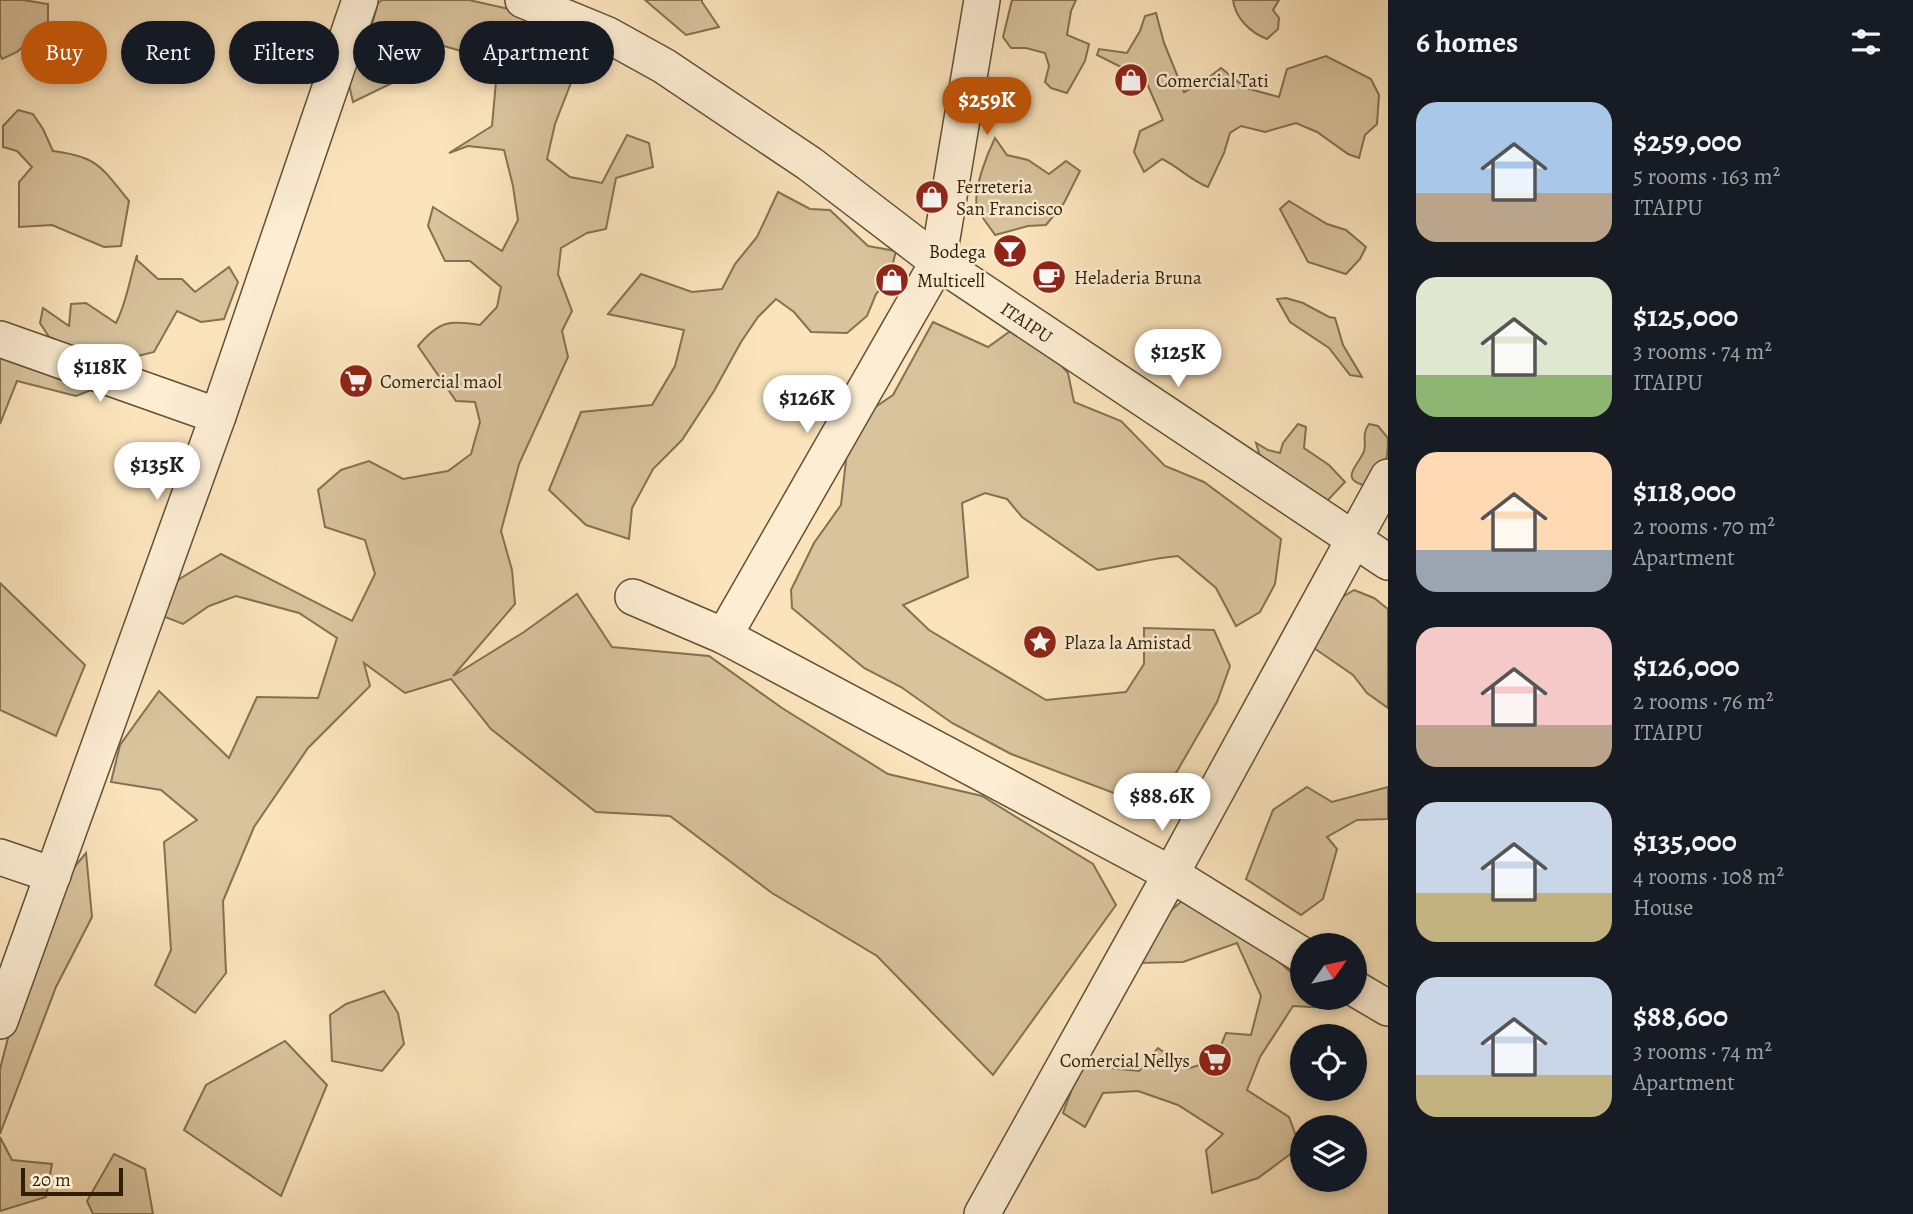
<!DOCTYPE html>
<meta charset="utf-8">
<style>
body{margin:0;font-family:Alegreya,serif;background:#242831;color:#f1f3f6;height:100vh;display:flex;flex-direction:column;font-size:26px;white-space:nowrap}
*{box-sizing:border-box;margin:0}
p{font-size:23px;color:#9ea1a6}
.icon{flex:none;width:38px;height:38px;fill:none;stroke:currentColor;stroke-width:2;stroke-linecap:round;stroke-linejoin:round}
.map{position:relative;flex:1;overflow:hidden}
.sheet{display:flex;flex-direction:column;background:#171b24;width:525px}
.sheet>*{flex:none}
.banner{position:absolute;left:21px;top:21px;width:665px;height:63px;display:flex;gap:14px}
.needle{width:46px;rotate:57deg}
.controls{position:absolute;left:1290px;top:933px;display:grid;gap:14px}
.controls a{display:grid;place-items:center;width:77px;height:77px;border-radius:50%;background:#171b24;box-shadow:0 4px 10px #0003;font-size:35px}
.scale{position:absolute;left:21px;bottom:18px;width:102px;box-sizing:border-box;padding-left:7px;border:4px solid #301f06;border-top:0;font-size:19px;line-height:24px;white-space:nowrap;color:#301f06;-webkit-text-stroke:5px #fcedd3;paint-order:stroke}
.price{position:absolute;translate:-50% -60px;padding:0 16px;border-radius:24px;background:#fff;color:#222;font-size:23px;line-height:46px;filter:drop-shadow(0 2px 4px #0008)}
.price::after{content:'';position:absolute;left:50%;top:42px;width:21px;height:16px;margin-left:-10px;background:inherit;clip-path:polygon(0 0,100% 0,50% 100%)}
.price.active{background:#b45309;color:#fff}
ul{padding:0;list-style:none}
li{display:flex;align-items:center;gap:21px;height:175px;padding:0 28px}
li span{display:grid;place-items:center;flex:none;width:196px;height:140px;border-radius:21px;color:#555}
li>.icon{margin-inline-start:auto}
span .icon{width:84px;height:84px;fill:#fffc;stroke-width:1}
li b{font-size:30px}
h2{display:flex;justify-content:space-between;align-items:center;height:84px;padding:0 28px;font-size:30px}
.tag{padding:0 24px;border-radius:32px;background:#171b24;box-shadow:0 4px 10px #0003;font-size:24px;line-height:63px}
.tag.active{background:#b45309;color:#fff}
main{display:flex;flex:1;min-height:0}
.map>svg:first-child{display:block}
</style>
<main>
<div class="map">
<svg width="1388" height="1214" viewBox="0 0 1388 1214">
<rect width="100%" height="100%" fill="#fbe4bc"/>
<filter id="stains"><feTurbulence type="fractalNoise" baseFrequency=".00286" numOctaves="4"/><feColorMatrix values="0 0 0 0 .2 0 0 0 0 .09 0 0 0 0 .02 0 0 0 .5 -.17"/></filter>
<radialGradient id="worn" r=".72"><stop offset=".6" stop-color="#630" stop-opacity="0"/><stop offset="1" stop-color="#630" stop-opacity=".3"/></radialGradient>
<g fill="#d8c39d" stroke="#847152" stroke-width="2">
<polygon points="0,0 23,0 48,4 48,25 17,52 2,59 0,54"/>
<path d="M 382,0 L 469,0 L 513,10 L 578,38 L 576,70 L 555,124 L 547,159 L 570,177 L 602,183 L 627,135 L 649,143 L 653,167 L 616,178 L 606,229 L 587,233 L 561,248 L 558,274 L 572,311 L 562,331 L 568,357 L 519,464 L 501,531 L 512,570 L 515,604 L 453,676 L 524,632 L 577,594 L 612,647 L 709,656 L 782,708 L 888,774 L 982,796 L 1093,864 L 1116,905 L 993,1075 L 877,956 L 772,893 L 670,816 L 596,812 L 491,729 L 451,679 L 405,693 L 364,663 L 370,686 L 308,748 L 254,827 L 223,901 L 226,973 L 195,1013 L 155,985 L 171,950 L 164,842 L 197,820 L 161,790 L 111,782 L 120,745 L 159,691 L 229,758 L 257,697 L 318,698 L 337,638 L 299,613 L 236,596 L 209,606 L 183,624 L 142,608 L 181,578 L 221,554 L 352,621 L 375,574 L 365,540 L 325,527 L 318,490 L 341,470 L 369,461 L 403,479 L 448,471 L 471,454 L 480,422 L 475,402 L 456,401 L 418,346 C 439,321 449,320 480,325 L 497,307 L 501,287 L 470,261 L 445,261 L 428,226 L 433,207 L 502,251 L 518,220 L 513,186 L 504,150 L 468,146 L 449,153 L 492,126 L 496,81 L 461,51 L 399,33 L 392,83 L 353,102 L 346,72 L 367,42 L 378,3 Z"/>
<polygon points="645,0 702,0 702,2 719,27 686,35"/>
<polygon points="1012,0 1076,0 1071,11 1067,35 1089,44 1085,61 1067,93 1051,88 1045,82 1049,66 1045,53 1026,48 1011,48 1003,37"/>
<path d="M 1233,0 L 1279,0 L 1273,10 L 1279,18 L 1278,29 L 1267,39 C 1251,33 1235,18 1233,0 Z"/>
<path d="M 1156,13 L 1164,43 L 1184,92 L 1200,84 L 1221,68 L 1246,88 L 1279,97 L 1287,69 L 1326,56 L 1371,79 L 1379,95 L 1377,124 L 1365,135 L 1359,158 L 1348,154 L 1317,132 L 1296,123 L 1265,132 L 1241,126 L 1230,133 L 1224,153 L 1208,187 C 1190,180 1179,167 1162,159 L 1144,172 L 1134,152 L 1140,131 L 1163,120 L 1145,79 L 1097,55 L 1099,49 L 1127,53 L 1140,31 L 1145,16 Z"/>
<path d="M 18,110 L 33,114 L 43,129 L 53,151 C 99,157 101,167 129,201 L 121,246 L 104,247 L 52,225 L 19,227 L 19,182 L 32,167 L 17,151 L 3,147 L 3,126 Z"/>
<path d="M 995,138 L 1007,155 L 1028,160 L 1049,174 L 1066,161 L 1080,171 L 1064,203 L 1046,225 L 1028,226 L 995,235 C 990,227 980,216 977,207 C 973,190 987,154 995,138 Z"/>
<polygon points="778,192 810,209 830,210 868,246 896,251 889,279 876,294 867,316 847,333 811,332 794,312 776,299 758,317 741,342 714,391 682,440 653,469 632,508 629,539 586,525 549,490 581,412 652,405 675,366 684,330 608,314 641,274 692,292 722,289 735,264 757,237"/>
<polygon points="1289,201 1327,224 1346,230 1366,247 1360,259 1346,274 1308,262 1280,209"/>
<path d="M 137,255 L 137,260 L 158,279 L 182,279 L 195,292 L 229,267 L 238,282 L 224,319 L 201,322 L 177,311 L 154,352 L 134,357 L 84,351 L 49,337 L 40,323 L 43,308 L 69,326 L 71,304 L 86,303 L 116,323 C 127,302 130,277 137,255 Z"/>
<polygon points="1286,298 1303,303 1329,317 1335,318 1343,345 1362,377 1350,375 1329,348 1290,322 1277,299"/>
<path d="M 933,322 L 988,347 L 1020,324 L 1043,345 L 1068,373 L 1074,402 L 1121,421 L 1165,466 L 1204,482 L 1281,539 L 1275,584 L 1260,612 L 1236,626 L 1216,588 L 1178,556 C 1151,558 1125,566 1098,570 L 1022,517 L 1007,499 L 985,493 L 962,503 L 968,577 L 903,605 L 929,630 L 1046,700 L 1126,692 L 1144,664 L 1144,628 L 1214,630 L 1230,666 L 1217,702 L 1176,773 L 1132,800 L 1011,754 L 952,723 L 901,687 L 864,668 L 792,608 L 791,590 L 814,543 L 841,505 L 850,424 L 893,395 Z"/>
<polygon points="0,346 104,385 76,396 17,381 0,424"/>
<polygon points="1298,424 1306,427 1304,448 1329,465 1345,482 1327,501 1262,463 1256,443 1268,450 1280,453 1283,443"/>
<path d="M 1369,424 L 1378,426 L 1388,438 C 1388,454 1386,478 1371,487 C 1335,480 1359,466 1364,451 C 1367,441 1361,435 1369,424 Z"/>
<polygon points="0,583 85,665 56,736 0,710"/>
<polygon points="1354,590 1374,598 1388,609 1388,708 1367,693 1353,675 1311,646 1331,604"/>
<polygon points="1307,787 1332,802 1388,787 1388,819 1357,820 1327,837 1337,849 1323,899 1301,915 1246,879 1273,810"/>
<polygon points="86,853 92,917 56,987 0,1134 0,1069 18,999 57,888"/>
<polygon points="1196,889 1302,982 1302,998 1320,998 1332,1008 1293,1006 1260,1057 1247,1090 1289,1117 1300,1147 1258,1178 1212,1193 1206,1150 1223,1134 1178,1105 1138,1091 1103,1093 1085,1127 1063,1113 1081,1065 1139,1071 1158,1048 1187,1069 1215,1060 1226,1033 1251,1035 1261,996 1237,943 1183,962 1136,963 1161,919"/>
<polygon points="384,991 398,1013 404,1044 382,1071 332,1061 330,1015 346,1004"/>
<polygon points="285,1041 327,1085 281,1196 184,1130 206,1085"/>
<polygon points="0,1137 12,1160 52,1164 46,1197 0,1211"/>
<polygon points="114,1154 145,1169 153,1214 93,1214 87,1201"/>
</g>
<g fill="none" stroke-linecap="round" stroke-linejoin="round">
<g stroke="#635034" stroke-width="38">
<g id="minor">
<polyline points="523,0 608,35 664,66 810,164 938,262 1388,562"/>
<polyline points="0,339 218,416"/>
<polyline points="633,597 724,636 1171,874 1302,955"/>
<polyline points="724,636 938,262 982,0"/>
<polyline points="0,857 53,875"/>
<polyline points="1354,988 1388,1008"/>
<polyline points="0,1021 218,416 360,0"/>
<polyline points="982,1214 1171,874 1388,477"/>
</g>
</g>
<use href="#minor" stroke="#fcedd3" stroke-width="35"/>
</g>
<defs>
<g id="shop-disc" transform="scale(1.75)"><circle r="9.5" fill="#8f2418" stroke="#fcedd3"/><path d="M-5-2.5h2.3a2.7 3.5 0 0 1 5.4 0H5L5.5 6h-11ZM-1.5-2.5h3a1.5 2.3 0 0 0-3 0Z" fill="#fff"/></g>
<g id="bar-disc" transform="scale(1.75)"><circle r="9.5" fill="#8f2418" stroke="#fcedd3"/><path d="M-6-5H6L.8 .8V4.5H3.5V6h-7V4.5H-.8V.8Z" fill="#fff"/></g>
<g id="cafe-disc" transform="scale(1.75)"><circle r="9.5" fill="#8f2418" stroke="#fcedd3"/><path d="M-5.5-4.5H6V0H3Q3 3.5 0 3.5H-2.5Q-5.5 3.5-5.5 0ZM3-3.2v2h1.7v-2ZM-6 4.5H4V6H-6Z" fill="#fff"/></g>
<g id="supermarket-disc" transform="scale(1.75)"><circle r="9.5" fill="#8f2418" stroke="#fcedd3"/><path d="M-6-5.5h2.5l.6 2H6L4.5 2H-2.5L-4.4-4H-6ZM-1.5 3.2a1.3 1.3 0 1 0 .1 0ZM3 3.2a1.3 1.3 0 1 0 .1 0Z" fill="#fff"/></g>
<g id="sight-disc" transform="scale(1.75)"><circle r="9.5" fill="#8f2418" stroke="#fcedd3"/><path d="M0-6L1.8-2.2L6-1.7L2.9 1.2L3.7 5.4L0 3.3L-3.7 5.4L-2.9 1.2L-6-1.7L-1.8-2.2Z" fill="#fff"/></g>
</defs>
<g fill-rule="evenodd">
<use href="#shop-disc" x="1131" y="80"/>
<use href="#shop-disc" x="932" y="197"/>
<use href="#bar-disc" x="1010" y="251"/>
<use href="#cafe-disc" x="1049" y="277"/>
<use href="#shop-disc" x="892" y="280"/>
<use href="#supermarket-disc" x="356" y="381"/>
<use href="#sight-disc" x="1040" y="642"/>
<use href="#supermarket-disc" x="1215" y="1060"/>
</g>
<g text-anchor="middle" stroke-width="5" stroke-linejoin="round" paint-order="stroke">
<g font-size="19" fill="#301f06" stroke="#fcedd3" text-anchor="start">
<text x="1156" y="87">Comercial Tati</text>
<text x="956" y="193">Ferreteria<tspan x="956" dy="22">San Francisco</tspan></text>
<text x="986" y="258" text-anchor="end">Bodega</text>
<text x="1074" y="284">Heladeria Bruna</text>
<text x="917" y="287">Multicell</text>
<text x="380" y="388">Comercial maol</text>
<text x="1064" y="649">Plaza la Amistad</text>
<text x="1190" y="1067" text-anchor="end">Comercial Nellys</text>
</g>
<g font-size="19" fill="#301f06" stroke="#fcedd3">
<text transform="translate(1027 322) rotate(34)" y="7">ITAIPU</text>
</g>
</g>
<rect width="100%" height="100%" filter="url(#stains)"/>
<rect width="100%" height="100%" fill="url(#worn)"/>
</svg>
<div class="controls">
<a><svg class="needle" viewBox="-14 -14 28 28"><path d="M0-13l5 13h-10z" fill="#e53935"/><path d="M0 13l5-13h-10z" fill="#9ea1a6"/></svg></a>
<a><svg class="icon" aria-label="locate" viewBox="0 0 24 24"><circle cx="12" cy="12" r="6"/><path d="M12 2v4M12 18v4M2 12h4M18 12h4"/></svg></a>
<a><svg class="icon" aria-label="layers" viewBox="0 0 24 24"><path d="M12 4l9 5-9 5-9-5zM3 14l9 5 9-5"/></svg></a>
</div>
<div class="scale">20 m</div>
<b class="price active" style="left:987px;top:137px">$259K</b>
<b class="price" style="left:1178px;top:389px">$125K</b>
<b class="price" style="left:100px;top:404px">$118K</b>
<b class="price" style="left:807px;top:435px">$126K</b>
<b class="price" style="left:157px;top:502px">$135K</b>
<b class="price" style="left:1162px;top:833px">$88.6K</b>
<div class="banner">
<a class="tag active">Buy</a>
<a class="tag">Rent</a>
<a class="tag">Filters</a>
<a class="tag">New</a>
<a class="tag">Apartment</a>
</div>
</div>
<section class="sheet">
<h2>6 homes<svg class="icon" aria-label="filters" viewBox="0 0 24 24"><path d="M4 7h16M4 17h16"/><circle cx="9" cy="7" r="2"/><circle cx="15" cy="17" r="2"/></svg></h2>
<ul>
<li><span style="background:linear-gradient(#a9c7e8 65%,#b9a48a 0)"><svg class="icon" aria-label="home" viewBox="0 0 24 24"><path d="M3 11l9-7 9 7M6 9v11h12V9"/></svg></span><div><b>$259,000</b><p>5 rooms · 163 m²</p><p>ITAIPU</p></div></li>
<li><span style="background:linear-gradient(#dfe7d0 70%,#8fb573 0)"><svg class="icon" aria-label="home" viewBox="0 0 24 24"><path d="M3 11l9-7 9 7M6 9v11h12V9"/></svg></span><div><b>$125,000</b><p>3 rooms · 74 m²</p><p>ITAIPU</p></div></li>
<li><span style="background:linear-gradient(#ffd9b3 70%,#9aa5b1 0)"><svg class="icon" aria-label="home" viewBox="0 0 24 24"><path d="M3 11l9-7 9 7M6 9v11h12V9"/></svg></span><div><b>$118,000</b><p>2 rooms · 70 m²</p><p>Apartment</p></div></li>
<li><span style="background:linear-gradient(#f6c9c9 70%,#b9a48a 0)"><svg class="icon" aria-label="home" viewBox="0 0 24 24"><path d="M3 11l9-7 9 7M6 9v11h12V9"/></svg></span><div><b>$126,000</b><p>2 rooms · 76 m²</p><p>ITAIPU</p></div></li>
<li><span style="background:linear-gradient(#c9d6e8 65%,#c2b280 0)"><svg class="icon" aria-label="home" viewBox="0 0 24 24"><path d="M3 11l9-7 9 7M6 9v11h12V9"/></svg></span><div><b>$135,000</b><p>4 rooms · 108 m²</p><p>House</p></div></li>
<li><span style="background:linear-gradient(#c9d6e8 70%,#c2b280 0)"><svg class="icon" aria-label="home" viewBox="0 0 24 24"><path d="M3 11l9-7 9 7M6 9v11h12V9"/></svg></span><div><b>$88,600</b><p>3 rooms · 74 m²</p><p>Apartment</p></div></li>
</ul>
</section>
</main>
